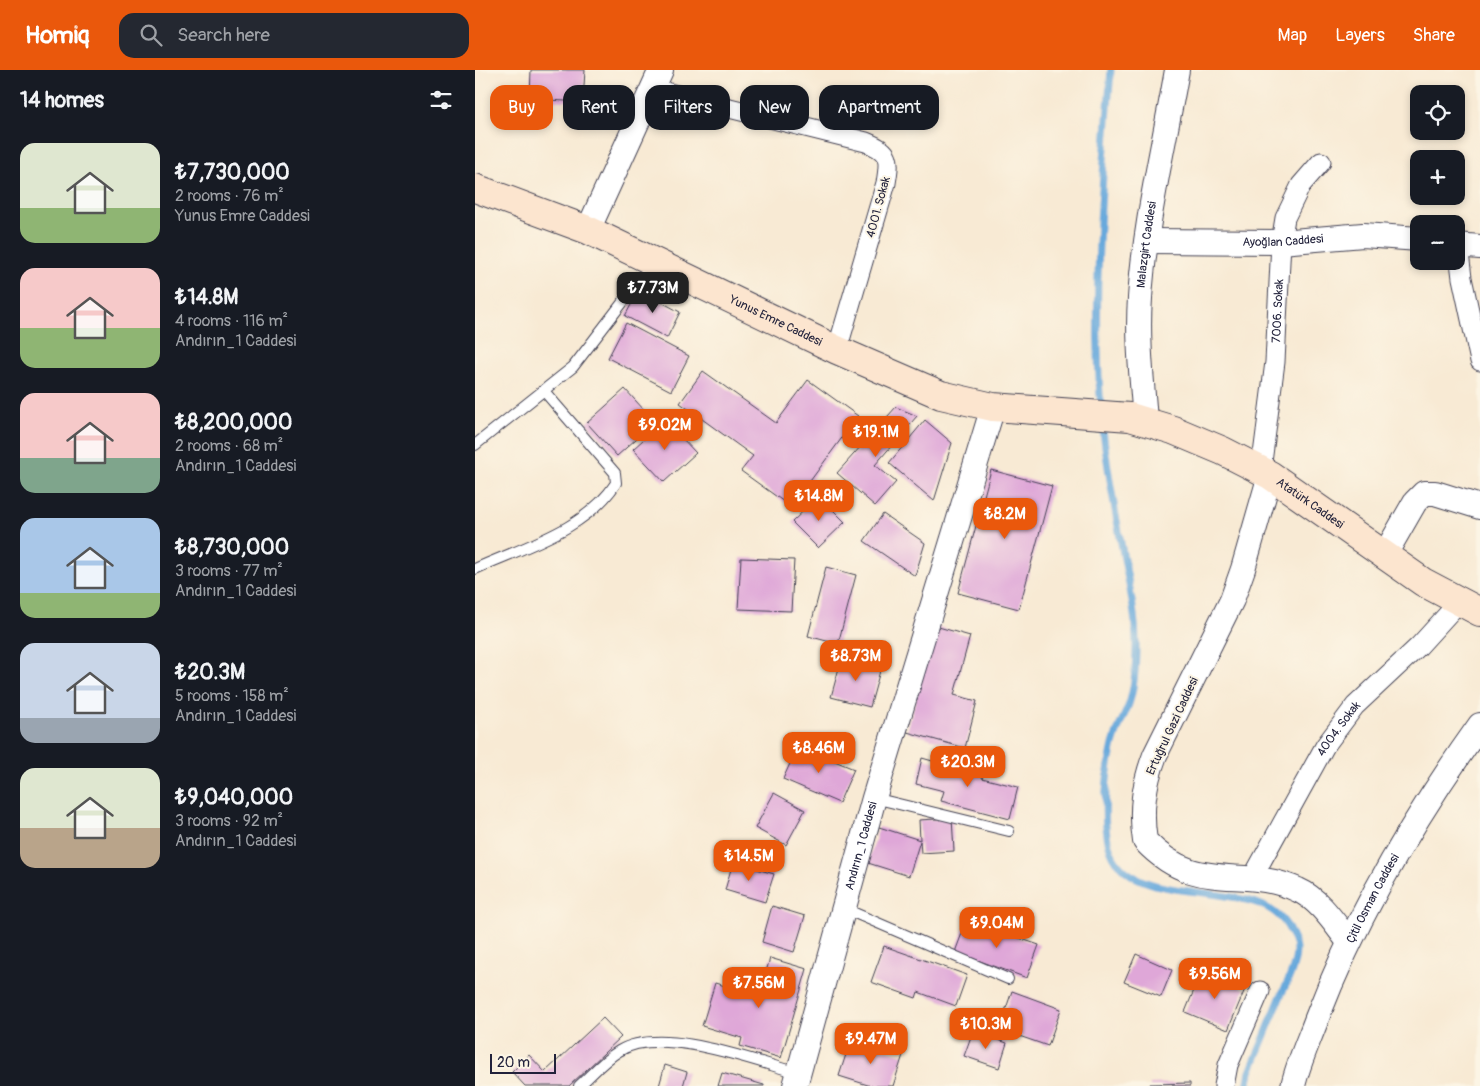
<!DOCTYPE html>
<meta charset="utf-8">
<style>
body{margin:0;font-family:Pangolin,sans-serif;background:#242831;color:#f1f3f6;height:100vh;display:flex;flex-direction:column;font-size:19px;white-space:nowrap}
*{box-sizing:border-box;margin:0}
p{font-size:16px;color:#9ea1a6}
.icon{flex:none;width:28px;height:28px;fill:none;stroke:currentColor;stroke-width:2;stroke-linecap:round;stroke-linejoin:round}
.map{position:relative;flex:1;overflow:hidden}
.sheet{display:flex;flex-direction:column;background:#171b24;width:475px}
.sheet>*{flex:none}
.top-card{position:absolute;left:15px;top:15px;width:475px;height:45px;display:flex;gap:10px}
.tools{position:absolute;left:935px;top:15px;display:grid;gap:10px}
.tools a{display:grid;place-items:center;width:55px;height:55px;border-radius:10px;background:#171b24;box-shadow:0 2px 8px #0003;font-size:25px}
.scale{position:absolute;left:15px;bottom:12px;width:66px;box-sizing:border-box;padding-left:5px;border:2px solid #22223b;border-top:0;font-size:14px;line-height:18px;white-space:nowrap;color:#22223b;-webkit-text-stroke:4px #fcf5e5;paint-order:stroke}
.price{position:absolute;translate:-50% -42px;padding:0 11px;border-radius:10px;background:#ea580c;color:#fff;font-size:16px;line-height:32px;filter:drop-shadow(0 1px 2px #0008)}
.price::after{content:'';position:absolute;left:50%;top:30px;width:15px;height:11px;margin-left:-8px;background:inherit;clip-path:polygon(0 0,100% 0,50% 100%)}
.price.on{background:#222;color:#fff}
ul{padding:0;list-style:none}
li{display:flex;align-items:center;gap:15px;height:125px;padding:0 20px}
li span{display:grid;place-items:center;flex:none;width:140px;height:100px;border-radius:15px;color:#555}
li>.icon{margin-inline-start:auto}
span .icon{width:60px;height:60px;fill:#fffc;stroke-width:1}
li b{font-size:21px}
h2{display:flex;justify-content:space-between;align-items:center;height:60px;padding:0 20px;font-size:21px}
.chip{padding:0 18px;border-radius:15px;background:#171b24;box-shadow:0 2px 8px #0003;font-size:18px;line-height:45px}
.chip.on{background:#ea580c;color:#fff}
header{display:flex;align-items:center;gap:30px;box-sizing:border-box;height:70px;padding:0 25px;background:#ea580c;color:#fff}
header strong{font-size:24px}
nav{display:flex;gap:28px;margin-inline-start:auto;font-size:18px}
.search{width:350px;height:45px;background:#242831;display:flex;align-items:center;gap:12px;box-sizing:border-box;padding:0 18px;border-radius:15px;color:#9ea1a6;font-size:19px}
main{display:flex;flex:1;min-height:0}
.map>svg:first-child{display:block}
</style>
<header>
<strong>Homiq</strong>
<div class="search"><svg class="icon" aria-label="search" viewBox="0 0 24 24"><circle cx="10" cy="10" r="6"/><path d="M15 15l6 6"/></svg>Search here</div>
<nav><a>Map</a><a>Layers</a><a>Share</a></nav>
</header>
<main>
<section class="sheet">
<h2>14 homes<svg class="icon" aria-label="filters" viewBox="0 0 24 24"><path d="M4 7h16M4 17h16"/><circle cx="9" cy="7" r="2"/><circle cx="15" cy="17" r="2"/></svg></h2>
<ul>
<li><span style="background:linear-gradient(#dfe7d0 65%,#8fb573 0)"><svg class="icon" aria-label="home" viewBox="0 0 24 24"><path d="M3 11l9-7 9 7M6 9v11h12V9"/></svg></span><div><b>₺7,730,000</b><p>2 rooms · 76 m²</p><p>Yunus Emre Caddesi</p></div></li>
<li><span style="background:linear-gradient(#f6c9c9 60%,#8fb573 0)"><svg class="icon" aria-label="home" viewBox="0 0 24 24"><path d="M3 11l9-7 9 7M6 9v11h12V9"/></svg></span><div><b>₺14.8M</b><p>4 rooms · 116 m²</p><p>Andırın_1 Caddesi</p></div></li>
<li><span style="background:linear-gradient(#f6c9c9 65%,#7fa58c 0)"><svg class="icon" aria-label="home" viewBox="0 0 24 24"><path d="M3 11l9-7 9 7M6 9v11h12V9"/></svg></span><div><b>₺8,200,000</b><p>2 rooms · 68 m²</p><p>Andırın_1 Caddesi</p></div></li>
<li><span style="background:linear-gradient(#a9c7e8 75%,#8fb573 0)"><svg class="icon" aria-label="home" viewBox="0 0 24 24"><path d="M3 11l9-7 9 7M6 9v11h12V9"/></svg></span><div><b>₺8,730,000</b><p>3 rooms · 77 m²</p><p>Andırın_1 Caddesi</p></div></li>
<li><span style="background:linear-gradient(#c9d6e8 75%,#9aa5b1 0)"><svg class="icon" aria-label="home" viewBox="0 0 24 24"><path d="M3 11l9-7 9 7M6 9v11h12V9"/></svg></span><div><b>₺20.3M</b><p>5 rooms · 158 m²</p><p>Andırın_1 Caddesi</p></div></li>
<li><span style="background:linear-gradient(#dfe7d0 60%,#b9a48a 0)"><svg class="icon" aria-label="home" viewBox="0 0 24 24"><path d="M3 11l9-7 9 7M6 9v11h12V9"/></svg></span><div><b>₺9,040,000</b><p>3 rooms · 92 m²</p><p>Andırın_1 Caddesi</p></div></li>
</ul>
</section>
<div class="map">
<svg width="1005" height="1016" viewBox="0 0 1005 1016">
<rect width="100%" height="100%" fill="#fcf5e5"/>
<filter id="ink" filterUnits="userSpaceOnUse"><feTurbulence type="fractalNoise" baseFrequency=".02" numOctaves="2"/><feDisplacementMap in="SourceGraphic" scale="10" xChannelSelector="R" yChannelSelector="G"/><feConvolveMatrix kernelMatrix="1 2 1 2 8 2 1 2 1" color-interpolation-filters="sRGB"/></filter>
<filter id="wash" filterUnits="userSpaceOnUse"><feTurbulence type="fractalNoise" baseFrequency=".0096" numOctaves="4" result="noise"/><feDisplacementMap in="SourceGraphic" scale="20" xChannelSelector="R" yChannelSelector="G"/><feGaussianBlur stdDeviation="1.12" result="paint"/><feColorMatrix in="noise" values="0 0 0 0 0 0 0 0 0 0 0 0 0 0 0 0 0 1.4 0 .05"/><feComposite in="paint" operator="in"/></filter>
<g filter="url(#wash)">
<rect width="100%" height="100%" fill="#f8ead4"/>
<g fill="none" stroke-linecap="round" stroke-linejoin="round">
<g stroke="#68a9dc" stroke-width="7">
<path d="M 626,339 C 617,225 627,113 636,0"/>
<path d="M 627,350 C 631,395 640,439 648,484 C 654,514 661,544 661,575 C 661,594 660,616 654,634 C 648,649 640,663 637,679 C 631,705 627,749 634,775 C 653,848 792,798 816,864 C 818,869 821,874 821,879 C 821,897 812,912 805,928 C 795,953 785,977 775,1002 L 772,1016"/>
</g>
</g>
<g id="blocks">
<g fill="#dfa7d8">
<polygon points="56,0 110,0 108,32 55,29"/>
<polygon points="164,220 205,242 192,268 150,246"/>
<polygon points="151,253 214,286 196,321 133,288"/>
<polygon points="228,301 301,353 333,310 383,346 316,437 266,401 278,386 205,333"/>
<polygon points="150,319 180,352 142,386 112,353"/>
<polygon points="421,337 442,346 400,395 421,412 400,436 362,403"/>
<polygon points="190,350 221,383 189,412 158,379"/>
<polygon points="450,350 477,373 459,431 414,393"/>
<polygon points="516,400 577,416 544,539 483,523"/>
<polygon points="344,426 370,452 343,478 317,452"/>
<polygon points="408,444 450,473 440,506 389,471"/>
<polygon points="266,488 319,490 316,541 263,539"/>
<polygon points="351,497 381,505 363,574 333,566"/>
<polygon points="460,556 495,566 479,625 502,631 490,678 432,662"/>
<polygon points="367,587 406,597 395,637 356,627"/>
<polygon points="323,676 379,699 364,733 308,709"/>
<polygon points="447,688 475,696 477,691 509,699 507,708 543,717 535,749 466,731 469,721 441,714"/>
<polygon points="299,723 330,740 311,775 280,758"/>
<polygon points="477,748 479,781 446,783 445,771 434,806 393,793 404,757 445,770 444,750"/>
<polygon points="258,792 299,804 290,832 250,820"/>
<polygon points="297,836 330,846 319,882 287,872"/>
<polygon points="492,850 564,875 552,908 480,882"/>
<polygon points="409,876 492,905 481,936 443,922 441,928 396,912"/>
<polygon points="661,884 697,900 686,927 649,912"/>
<polygon points="295,888 332,899 306,988 265,976 267,968 227,956 240,913 284,926"/>
<polygon points="727,901 770,919 753,960 710,942"/>
<polygon points="537,921 586,939 573,976 524,959"/>
<polygon points="128,948 146,967 94,1016 50,1016 37,1002 54,985 70,1002"/>
<polygon points="498,961 532,973 524,998 489,986"/>
<polygon points="376,969 428,985 418,1016 396,1016 364,1006"/>
<polygon points="190,995 212,1002 208,1016 184,1016"/>
<polygon points="247,1003 289,1015 289,1016 243,1016"/>
<polygon points="715,1013 715,1016 675,1016 675,1014"/>
</g>
</g>
</g>
<g filter="url(#ink)">
<use href="#blocks" fill-opacity="0" stroke="#424052" stroke-width="1"/>
<g fill="none" stroke-linecap="round" stroke-linejoin="round">
<g stroke="#424052" stroke-width="12">
<g id="service">
<polyline points="0,375 98,297 178,193"/>
<path d="M 0,499 C 48,477 111,460 141,413 L 140,403 L 69,321"/>
<polyline points="399,728 534,761"/>
<polyline points="368,838 533,909"/>
<path d="M 104,1016 C 117,1004 129,990 144,981 C 186,955 279,991 323,1003"/>
</g>
</g>
<g stroke="#424052" stroke-width="21">
<g id="minor">
<path d="M 178,19 L 391,72 C 416,82 415,89 411,113 L 362,280"/>
<polyline points="983,175 987,208 1005,291"/>
<path id="s1" d="M 786,400 L 800,292 L 806,172 L 810,148 L 826,115 L 846,92"/>
<path id="s2" d="M 776,810 L 850,676 L 880,636 L 944,576 L 984,532"/>
<polyline points="749,1016 753,995 785,921"/>
</g>
</g>
<g stroke="#424052" stroke-width="26">
<g id="tertiary">
<polyline points="113,160 186,0"/>
<path id="s3" d="M 672,171 L 806,172 L 888,165 L 944,169"/>
<polyline points="981,175 1005,177"/>
<path id="s4" d="M 670,350 C 667,310 662,269 665,228 C 670,152 689,75 702,0"/>
<path d="M 795,405 L 768,499 L 757,530 L 680,685 C 669,714 665,740 670,771 C 722,826 767,794 823,820 C 844,829 860,854 874,872"/>
<polyline points="909,486 940,432 949,423 960,423 1005,437"/>
<path id="s5" d="M 320,1016 L 399,728 L 518,337"/>
<path id="s6" d="M 818,1016 C 823,993 834,970 842,948 C 882,844 940,746 1005,655"/>
</g>
</g>
<g stroke="#424052" stroke-width="30">
<g id="secondary">
<path id="s7" d="M 0,118 L 113,160 L 362,280 L 466,325 L 518,337 L 655,347 L 698,360 L 748,381 L 795,405 L 948,512 L 1005,542"/>
</g>
</g>
<use href="#service" stroke="#fff" stroke-width="10"/>
<use href="#minor" stroke="#fff" stroke-width="19"/>
<use href="#tertiary" stroke="#fff" stroke-width="24"/>
<use href="#secondary" stroke="#fce5cf" stroke-width="28"/>
</g>
</g>
<g text-anchor="middle" stroke-width="4" stroke-linejoin="round" paint-order="stroke">
<g font-size="12" fill="#22223b" stroke="#fcf5e5">
<text transform="translate(403 137) rotate(-75)" y="4">4001. Sokak</text>
<text dy="4" stroke="none"><textPath href="#s3" startOffset="136">Ayoğlan Caddesi</textPath></text>
<text dy="4" stroke="none"><textPath href="#s4" startOffset="176">Malazgirt Caddesi</textPath></text>
<text dy="4" stroke="none"><textPath href="#s1" startOffset="160">7006. Sokak</textPath></text>
<text dy="4" stroke="none"><textPath href="#s7" startOffset="329">Yunus Emre Caddesi</textPath></text>
<text dy="4" stroke="none"><textPath href="#s7" startOffset="902">Atatürk Caddesi</textPath></text>
<text transform="translate(697 656) rotate(-65)" y="4">Ertuğrul Gazi Caddesi</text>
<text dy="4" stroke="none"><textPath href="#s2" startOffset="175">4004. Sokak</textPath></text>
<text dy="4" stroke="none"><textPath href="#s5" startOffset="249">Andırın_1 Caddesi</textPath></text>
<text dy="4" stroke="none"><textPath href="#s6" startOffset="204">Çitil Osman Caddesi</textPath></text>
</g>
</g>
</svg>
<div class="tools">
<a><svg class="icon" aria-label="locate" viewBox="0 0 24 24"><circle cx="12" cy="12" r="6"/><path d="M12 2v4M12 18v4M2 12h4M18 12h4"/></svg></a>
<a>+</a>
<a>−</a>
</div>
<div class="scale">20 m</div>
<b class="price on" style="left:178px;top:244px">₺7.73M</b>
<b class="price" style="left:190px;top:381px">₺9.02M</b>
<b class="price" style="left:401px;top:388px">₺19.1M</b>
<b class="price" style="left:344px;top:452px">₺14.8M</b>
<b class="price" style="left:530px;top:470px">₺8.2M</b>
<b class="price" style="left:381px;top:612px">₺8.73M</b>
<b class="price" style="left:344px;top:704px">₺8.46M</b>
<b class="price" style="left:493px;top:718px">₺20.3M</b>
<b class="price" style="left:274px;top:812px">₺14.5M</b>
<b class="price" style="left:522px;top:879px">₺9.04M</b>
<b class="price" style="left:740px;top:930px">₺9.56M</b>
<b class="price" style="left:284px;top:939px">₺7.56M</b>
<b class="price" style="left:511px;top:980px">₺10.3M</b>
<b class="price" style="left:396px;top:995px">₺9.47M</b>
<div class="top-card">
<a class="chip on">Buy</a>
<a class="chip">Rent</a>
<a class="chip">Filters</a>
<a class="chip">New</a>
<a class="chip">Apartment</a>
</div>
</div>
</main>
